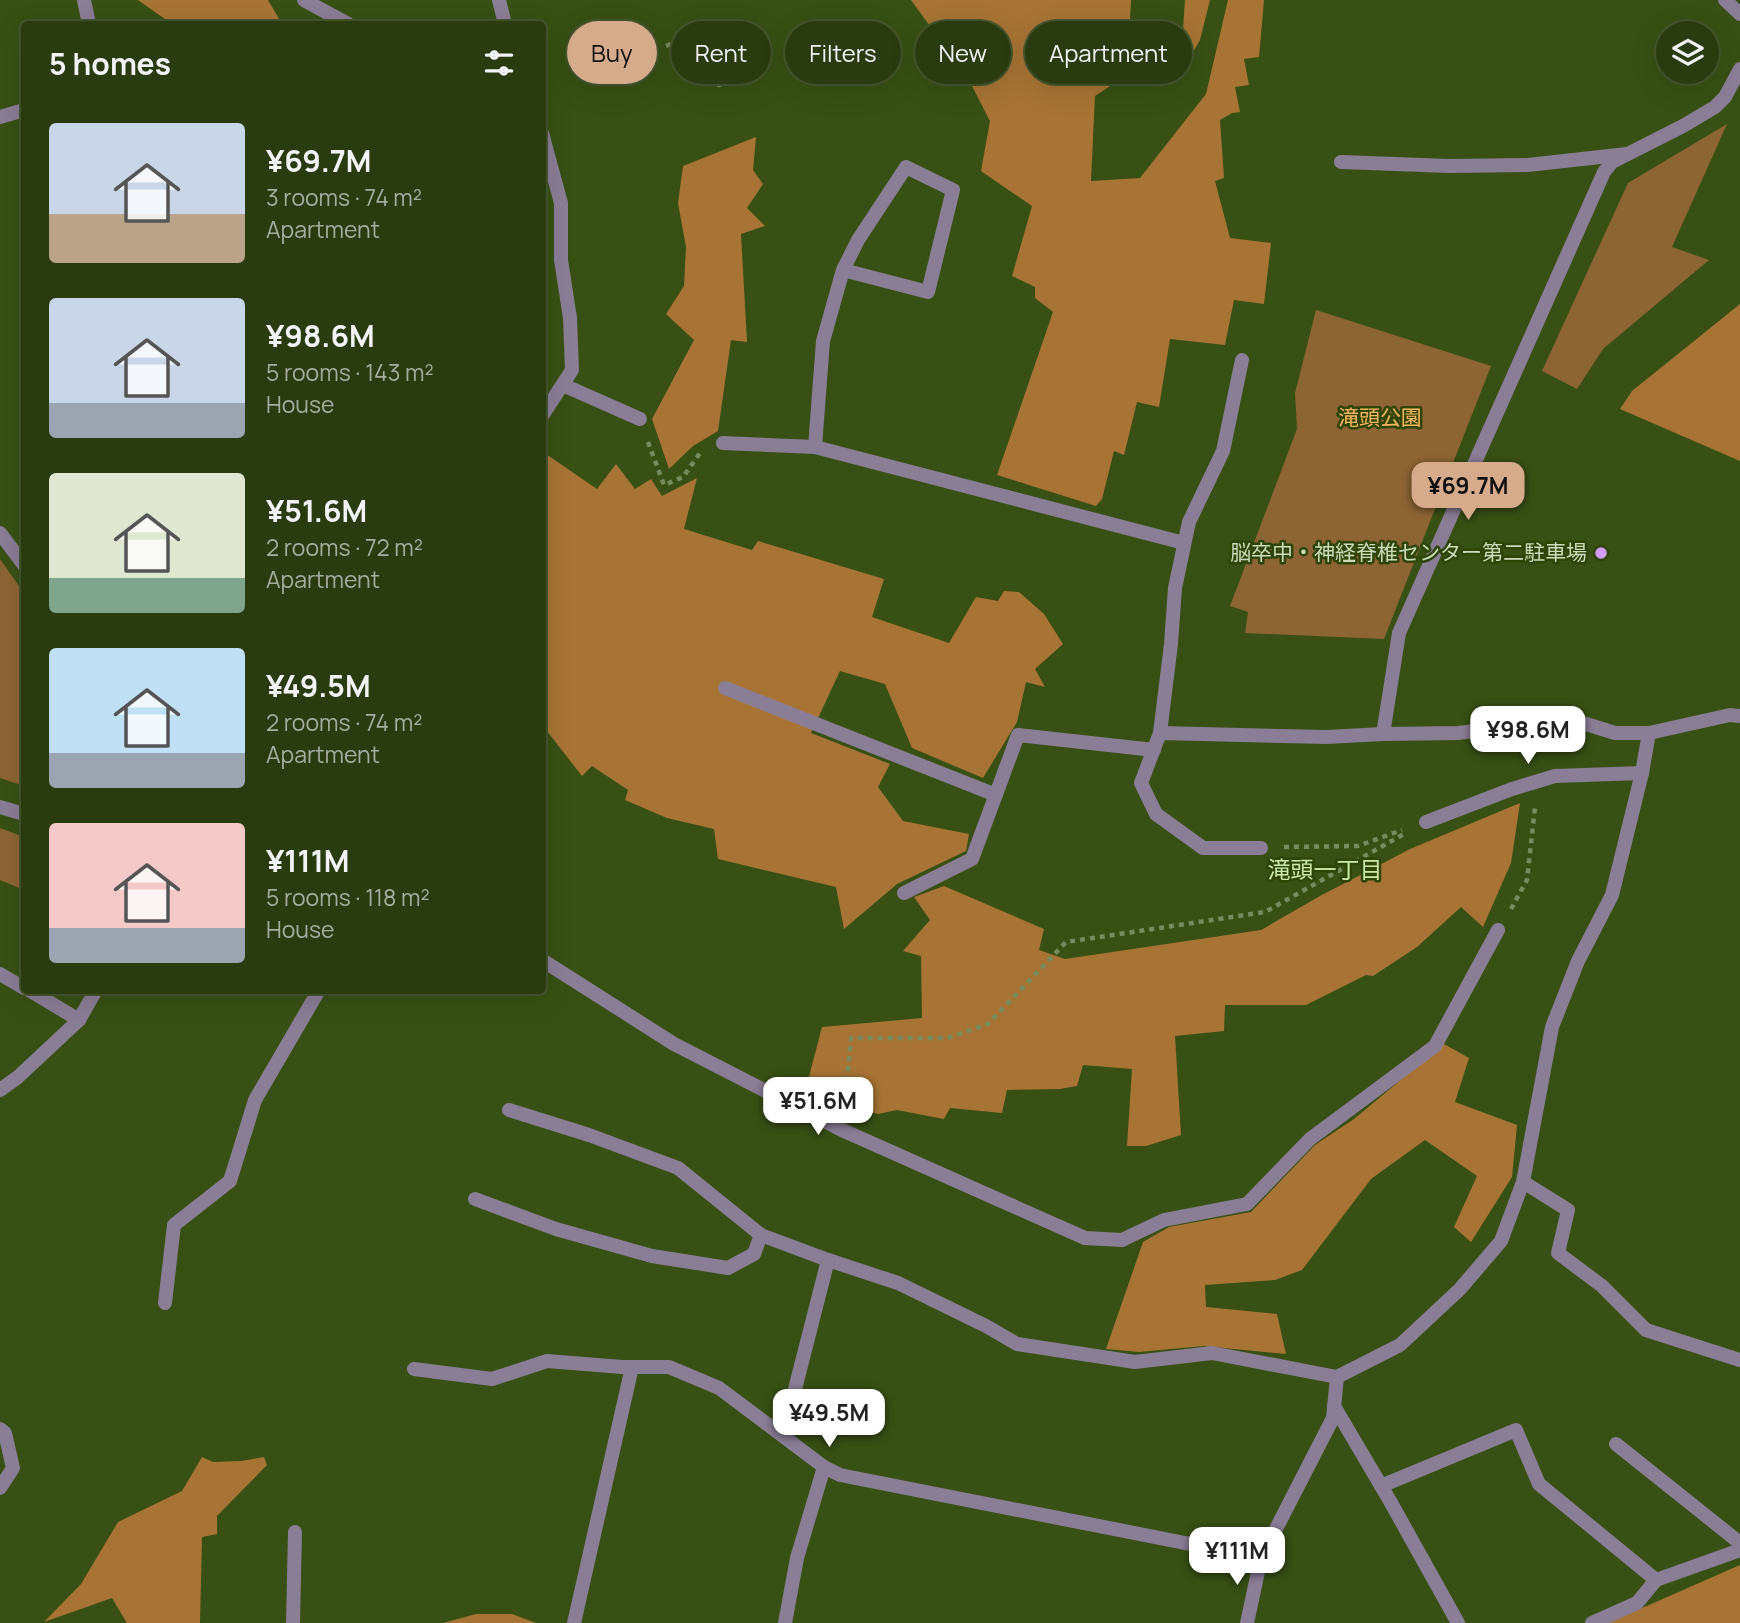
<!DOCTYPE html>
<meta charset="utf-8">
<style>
body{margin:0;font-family:Manrope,"Noto Sans JP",sans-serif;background:#36471d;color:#f1f3f6;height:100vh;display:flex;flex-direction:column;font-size:26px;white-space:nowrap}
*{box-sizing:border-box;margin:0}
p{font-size:23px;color:#a5ad9e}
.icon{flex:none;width:38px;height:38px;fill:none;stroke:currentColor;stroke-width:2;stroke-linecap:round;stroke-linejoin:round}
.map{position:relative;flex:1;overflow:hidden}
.drawer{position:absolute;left:21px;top:21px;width:525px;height:973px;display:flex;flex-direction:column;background:#2a3c0f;border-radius:7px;box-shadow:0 7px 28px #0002,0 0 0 2px #46562f}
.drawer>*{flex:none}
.top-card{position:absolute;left:567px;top:21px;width:665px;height:63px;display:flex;gap:14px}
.controls{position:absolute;left:1656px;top:21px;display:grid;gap:14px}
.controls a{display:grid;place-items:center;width:63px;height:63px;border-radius:50%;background:#2a3c0f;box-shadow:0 7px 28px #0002,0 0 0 2px #46562f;font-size:35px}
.price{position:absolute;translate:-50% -60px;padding:0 16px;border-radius:14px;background:#fff;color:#222;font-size:23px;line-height:46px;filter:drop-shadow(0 2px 4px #0008)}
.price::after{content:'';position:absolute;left:50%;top:42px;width:21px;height:16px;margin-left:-10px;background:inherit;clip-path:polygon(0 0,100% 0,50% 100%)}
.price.active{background:#d6ab8b;color:#111}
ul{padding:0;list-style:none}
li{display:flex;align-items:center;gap:21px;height:175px;padding:0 28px}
li span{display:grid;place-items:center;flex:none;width:196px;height:140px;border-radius:7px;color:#555}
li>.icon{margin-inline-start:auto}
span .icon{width:84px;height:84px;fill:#fffc;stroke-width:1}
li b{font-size:30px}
h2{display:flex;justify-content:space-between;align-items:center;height:84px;padding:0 28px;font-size:30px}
.pill{padding:0 24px;border-radius:32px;background:#2a3c0f;box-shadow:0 7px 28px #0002,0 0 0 2px #46562f;font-size:24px;line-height:63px}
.pill.active{background:#d6ab8b;color:#111}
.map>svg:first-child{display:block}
</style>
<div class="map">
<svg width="1740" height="1623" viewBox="0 0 1740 1623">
<rect width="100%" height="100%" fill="#385014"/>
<g fill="#8d6434">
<polygon points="1727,124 1672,247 1709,260 1603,349 1577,389 1542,371 1628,183"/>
<polygon points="1316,310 1491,366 1384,639 1245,633 1248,612 1230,606 1297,429 1295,393"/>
<polygon points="0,559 24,593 24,786 0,778"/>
<polygon points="0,828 24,837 24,890 0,880"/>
</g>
<g fill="#a77435">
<polygon points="138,0 268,0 282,24 172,24"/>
<polygon points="911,0 1131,0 1127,75 1095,96 1091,181 1140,178 1206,94 1228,0 1264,0 1259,57 1244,59 1249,85 1235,87 1240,112 1232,113 1220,120 1224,178 1215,181 1230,238 1271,243 1264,304 1234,300 1225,345 1170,339 1159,407 1137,402 1124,455 1114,451 1102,499 1096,506 997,475 1053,312 1035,298 1035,287 1012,276 1032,206 981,171 990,121 971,84 975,36 932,29"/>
<polygon points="1185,0 1210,0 1200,40 1180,74"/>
<polygon points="756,137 753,170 763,184 747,208 765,226 741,234 747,342 731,340 718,431 693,446 669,469 652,419 694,340 666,314 684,286 686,247 678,203 683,166"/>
<polygon points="1740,304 1740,461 1620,409 1632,391"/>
<polygon points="543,452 597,489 616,464 635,489 651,479 662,496 697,478 684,529 752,550 758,541 884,579 872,617 949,643 976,597 998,601 1004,591 1019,592 1044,614 1063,644 1035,669 1045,687 1026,682 1017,722 983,778 912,748 885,684 840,671 811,733 890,764 878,787 903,821 969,834 966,851 897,884 844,929 836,887 718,859 714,829 667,818 625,800 628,790 592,766 582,776 543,726"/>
<polygon points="1520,803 1511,863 1483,927 1461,907 1417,947 1373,976 1366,975 1306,1005 1225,1005 1224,1031 1175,1036 1181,1135 1146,1146 1127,1146 1132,1069 1083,1065 1077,1086 1060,1089 1007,1090 1002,1113 950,1108 944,1119 897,1110 878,1114 821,1100 806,1088 822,1027 922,1018 921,956 903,951 930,920 914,897 944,886 1044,929 1039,950 1065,959 1261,930 1320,896 1410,849"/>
<polygon points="1444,1044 1469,1058 1455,1102 1517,1125 1512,1177 1471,1242 1454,1227 1477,1176 1425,1140 1371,1179 1302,1270 1275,1280 1205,1285 1206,1307 1277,1314 1286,1354 1203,1346 1139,1352 1106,1349 1143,1242 1169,1227 1251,1212 1315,1145 1354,1119"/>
<polygon points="202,1457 213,1462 241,1461 264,1457 267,1465 217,1516 217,1534 202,1537 200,1623 127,1623 112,1598 44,1622 81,1584 118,1522 182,1491"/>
<polygon points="1740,1565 1740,1623 1608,1623"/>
<polygon points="476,1614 512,1614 536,1623 443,1623"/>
</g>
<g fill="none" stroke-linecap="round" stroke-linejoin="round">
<g stroke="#778b5c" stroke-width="4.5" stroke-dasharray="5 5" stroke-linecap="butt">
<polyline points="666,46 700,33"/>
<polyline points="720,87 715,72 734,66"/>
<polyline points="648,442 664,485 683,477 700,453"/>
<polyline points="1284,847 1358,846 1402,830"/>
<polyline points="1511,909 1527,880 1535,807"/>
<polyline points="845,1101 851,1038 948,1038 988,1024 1066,942 1265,912 1404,834"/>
</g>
<g stroke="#8a7d96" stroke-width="14">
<polyline points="304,0 348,24"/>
<polyline points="0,117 24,110"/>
<polyline points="1341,162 1449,166 1528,165 1627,154"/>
<polyline points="1242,360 1223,451 1189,522 1175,588 1171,644 1160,733 1141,783 1156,814 1203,848 1261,848"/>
<polyline points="563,385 640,419"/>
<polyline points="723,443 815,447 1184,543"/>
<polyline points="815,447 823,341 843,270 858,240 906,167 953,190 928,292 843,270"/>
<polyline points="725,688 996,795"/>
<polyline points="1160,733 1326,737 1383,734"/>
<polyline points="904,893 972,859 1018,735 1154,750"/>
<polyline points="509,1110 589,1135 678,1168 761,1235 828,1260 898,1283 986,1326 1017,1344 1135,1362 1212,1353 1337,1377"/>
<polyline points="1523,1182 1568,1210 1558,1253 1602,1286 1646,1330 1740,1360"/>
<polyline points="475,1199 556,1229 652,1256 728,1268 754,1254 761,1235"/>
<polyline points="1122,1240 1164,1220 1247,1204 1310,1139 1435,1046 1498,930"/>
<polyline points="165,1303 174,1225 230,1181 255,1100 319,990"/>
<polyline points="1334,1406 1390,1501 1458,1623"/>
<polyline points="0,1429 5,1433 13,1468 0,1488"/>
<polyline points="783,1436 828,1260"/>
<polyline points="1616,1444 1740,1543"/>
<polyline points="1381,1486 1516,1430 1539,1484 1656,1580 1637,1603 1592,1623"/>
<polyline points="293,1623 295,1532"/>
<polyline points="574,1623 632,1367"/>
<polyline points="785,1623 797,1558 824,1467"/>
</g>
<g stroke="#8a7d96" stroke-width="14">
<polyline points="84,0 89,24"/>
<polyline points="499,0 505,24"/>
<polyline points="1725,0 1740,14"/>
<polyline points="1740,69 1725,97 1715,107 1683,126 1612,162 1604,172 1399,633 1383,734 1458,733 1570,719 1615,733 1649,733 1730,715 1740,716"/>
<polyline points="542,133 561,203 561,260 570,318 572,370 542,416"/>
<polyline points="0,533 24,565"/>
<polyline points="0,807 24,814"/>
<polyline points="1426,822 1512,789 1555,776 1642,773"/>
<polyline points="542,960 674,1044 842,1130 1085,1238 1122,1240"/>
<polyline points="0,974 24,988"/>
<polyline points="29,990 79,1020"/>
<polyline points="0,1090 18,1077 79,1020 96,990"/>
<polyline points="414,1369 492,1379 547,1361 622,1367 669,1367 719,1388 824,1467 840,1475 1261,1558"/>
<polyline points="1656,1580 1740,1550"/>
<polyline points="1247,1623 1261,1558 1333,1418 1337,1377 1400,1345 1460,1289 1501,1241 1523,1182 1552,1027 1578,961 1612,895 1642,773 1649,733"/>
</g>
</g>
<circle fill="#d29dfd" stroke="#2e4505" stroke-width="2.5" cx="1601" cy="553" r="7"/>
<g text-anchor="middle" stroke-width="5" stroke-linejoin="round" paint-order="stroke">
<g font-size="21" fill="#feb660" stroke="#2e4505">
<text x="1380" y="425">滝頭公園</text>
</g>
<g font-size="21" fill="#cbdbbc" stroke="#2e4505" text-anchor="end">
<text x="1587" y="560">脳卒中・神経脊椎センター第二駐車場</text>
</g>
<g font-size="23" fill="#cbeaaa" stroke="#2e4505">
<text x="1325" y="878">滝頭一丁目</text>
</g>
</g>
</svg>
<div class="controls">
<a><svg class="icon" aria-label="layers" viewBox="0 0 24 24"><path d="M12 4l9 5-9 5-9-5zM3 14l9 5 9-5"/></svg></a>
</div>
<b class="price active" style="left:1468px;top:522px">¥69.7M</b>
<b class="price" style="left:1528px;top:766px">¥98.6M</b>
<b class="price" style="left:818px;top:1137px">¥51.6M</b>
<b class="price" style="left:829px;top:1449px">¥49.5M</b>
<b class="price" style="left:1237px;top:1587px">¥111M</b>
<div class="top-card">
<a class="pill active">Buy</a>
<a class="pill">Rent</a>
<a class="pill">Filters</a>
<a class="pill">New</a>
<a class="pill">Apartment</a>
</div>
<section class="drawer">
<h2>5 homes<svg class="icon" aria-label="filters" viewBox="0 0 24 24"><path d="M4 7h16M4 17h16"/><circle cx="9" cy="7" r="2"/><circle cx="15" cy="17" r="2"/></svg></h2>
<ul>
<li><span style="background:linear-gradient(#c9d6e8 65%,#b9a48a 0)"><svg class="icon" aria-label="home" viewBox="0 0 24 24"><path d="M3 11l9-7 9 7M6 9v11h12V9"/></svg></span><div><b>¥69.7M</b><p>3 rooms · 74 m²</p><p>Apartment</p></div></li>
<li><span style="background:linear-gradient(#c9d6e8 75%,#9aa5b1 0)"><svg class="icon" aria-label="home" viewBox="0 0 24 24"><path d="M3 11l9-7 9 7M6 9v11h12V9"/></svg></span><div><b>¥98.6M</b><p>5 rooms · 143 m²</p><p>House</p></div></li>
<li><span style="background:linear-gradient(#dfe7d0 75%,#7fa58c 0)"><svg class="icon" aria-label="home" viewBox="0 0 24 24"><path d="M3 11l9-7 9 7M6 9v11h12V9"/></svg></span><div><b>¥51.6M</b><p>2 rooms · 72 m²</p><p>Apartment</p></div></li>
<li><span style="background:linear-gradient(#bfe0f5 75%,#9aa5b1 0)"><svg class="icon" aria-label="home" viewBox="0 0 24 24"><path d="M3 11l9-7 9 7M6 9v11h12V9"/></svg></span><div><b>¥49.5M</b><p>2 rooms · 74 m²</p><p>Apartment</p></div></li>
<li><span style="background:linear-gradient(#f6c9c9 75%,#9aa5b1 0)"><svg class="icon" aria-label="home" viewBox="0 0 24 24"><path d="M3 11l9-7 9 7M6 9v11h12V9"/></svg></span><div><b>¥111M</b><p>5 rooms · 118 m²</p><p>House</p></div></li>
</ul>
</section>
</div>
